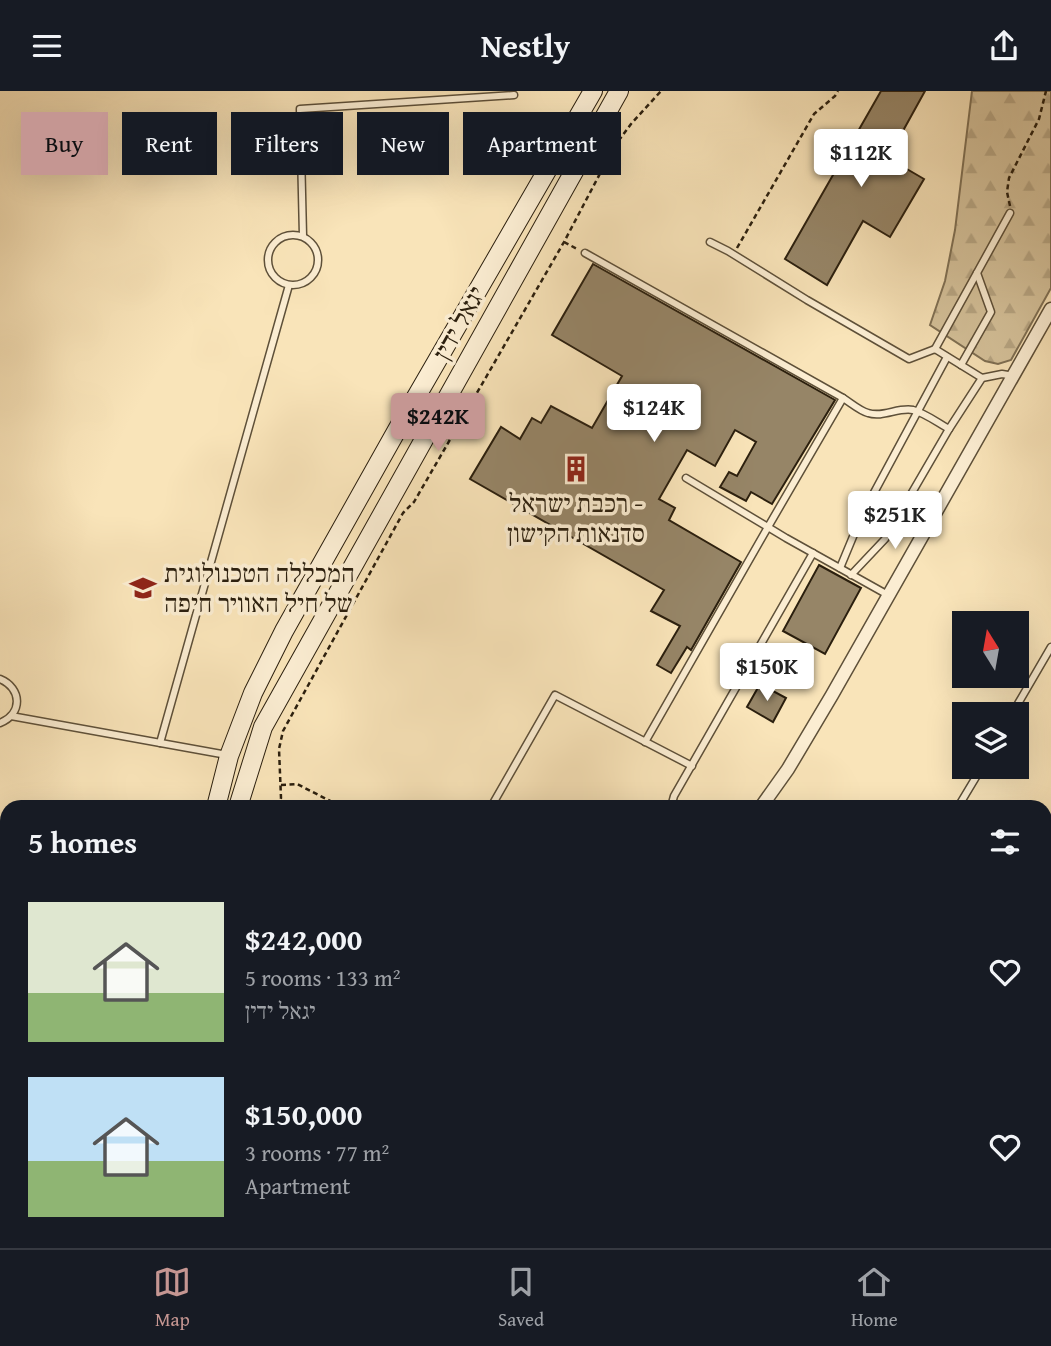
<!DOCTYPE html>
<meta charset="utf-8">
<style>
body{margin:0;font-family:"Gentium Book Plus","Frank Ruhl Libre",serif;background:#242831;color:#f1f3f6;height:100vh;display:flex;flex-direction:column;font-size:26px;white-space:nowrap}
*{box-sizing:border-box;margin:0}
p{font-size:23px;color:#9ea1a6}
.icon{flex:none;width:38px;height:38px;fill:none;stroke:currentColor;stroke-width:2;stroke-linecap:round;stroke-linejoin:round}
.map{position:relative;flex:1;overflow:hidden}
.sheet{position:absolute;left:0px;top:709px;width:1052px;height:450px;display:flex;flex-direction:column;background:#171b24;border-radius:21px 21px 0 0;box-shadow:0 7px 28px #0002}
.sheet>*{flex:none}
.guide{position:absolute;left:21px;top:21px;width:700px;height:63px;display:flex;gap:14px}
.needle{width:46px;rotate:349deg}
.buttons{position:absolute;left:952px;top:520px;display:grid;gap:14px}
.buttons a{display:grid;place-items:center;width:77px;height:77px;border-radius:0px;background:#171b24;box-shadow:0 7px 28px #0002;font-size:35px}
.price{position:absolute;translate:-50% -60px;padding:0 16px;border-radius:7px;background:#fff;color:#222;font-size:23px;line-height:46px;filter:drop-shadow(0 2px 4px #0008)}
.price::after{content:'';position:absolute;left:50%;top:42px;width:21px;height:16px;margin-left:-10px;background:inherit;clip-path:polygon(0 0,100% 0,50% 100%)}
.price.current{background:#c59692;color:#111}
ul{padding:0;list-style:none}
li{display:flex;align-items:center;gap:21px;height:175px;padding:0 28px}
li span{display:grid;place-items:center;flex:none;width:196px;height:140px;border-radius:0px;color:#555}
li>.icon{margin-inline-start:auto}
span .icon{width:84px;height:84px;fill:#fffc;stroke-width:1}
li b{font-size:30px}
h2{display:flex;justify-content:space-between;align-items:center;height:84px;padding:0 28px;font-size:30px}
.pill{padding:0 24px;border-radius:0px;background:#171b24;box-shadow:0 7px 28px #0002;font-size:24px;line-height:63px}
.pill.current{background:#c59692;color:#111}
header{display:flex;justify-content:space-between;align-items:center;height:91px;padding:0 28px;background:#171b24;font-size:32px;font-weight:600}
.tab-bar{display:flex;justify-content:space-around;align-items:center;height:98px;border-top:2px solid #363941;background:#171b24;font-size:19px;color:#9ea1a6}
.tab-bar a{display:grid;justify-items:center;gap:4px}
.tab-bar .current{color:#c59692}
.map>svg:first-child{display:block}
</style>
<header><svg class="icon" aria-label="menu" viewBox="0 0 24 24"><path d="M4 6h16M4 12h16M4 18h16"/></svg>Nestly<svg class="icon" aria-label="share" viewBox="0 0 24 24"><path d="M12 15V3M7 8l5-5 5 5M5 13v7h14v-7"/></svg></header>
<div class="map">
<svg width="1051" height="1157" viewBox="0 0 1051 1157">
<defs>
<pattern id="forest-firs" width="22" height="20" patternUnits="userSpaceOnUse" patternTransform="scale(1.75)"><rect width="22" height="20" fill="#d6c39c"/><path d="M5 1l3.5 6h-7zM16 11l3.5 6h-7z" fill="#b8a785"/></pattern>
</defs>
<rect width="100%" height="100%" fill="#f9e4b9"/>
<filter id="stains"><feTurbulence type="fractalNoise" baseFrequency=".00286" numOctaves="4"/><feColorMatrix values="0 0 0 0 .2 0 0 0 0 .09 0 0 0 0 .02 0 0 0 .5 -.17"/></filter>
<radialGradient id="worn" r=".72"><stop offset=".6" stop-color="#630" stop-opacity="0"/><stop offset="1" stop-color="#630" stop-opacity=".3"/></radialGradient>
<polygon fill="url(#forest-firs)" stroke="#807155" stroke-width="2" points="972,0 1051,0 1051,197 1011,269 998,273 985,270 930,234 945,190 955,139"/>
<g fill="#968567" stroke="#2b1f0e" stroke-width="2">
<polygon points="881,0 925,0 888,67 924,88 890,146 863,130 827,194 785,168"/>
<polygon points="593,173 835,309 772,413 751,401 746,410 720,396 729,381 737,385 756,351 735,339 715,375 687,359 659,408 675,417 669,429 741,471 691,559 687,556 671,582 657,574 680,535 651,520 664,499 470,388 501,336 520,348 532,327 541,332 551,315 592,337 622,285 552,244"/>
<polygon points="819,474 861,497 825,563 783,540"/>
<polygon points="760,593 786,607 773,631 747,616"/>
</g>
<g fill="none" stroke-linecap="round" stroke-linejoin="round">
<g stroke="#5e5039" stroke-width="9">
<g id="lane">
<circle cx="293" cy="169" r="25"/>
<polyline points="303,145 300,18 514,4"/>
<polyline points="710,151 728,160 807,209 909,268 935,258 982,287"/>
<path d="M 585,162 L 843,307 C 851,312 860,320 868,322 C 883,327 898,316 913,319 C 925,322 938,332 949,338"/>
<polyline points="935,258 1010,122"/>
<polyline points="961,274 991,221 977,182"/>
<polyline points="686,387 786,447 888,504"/>
<polyline points="840,477 862,424 947,266"/>
<polyline points="851,484 885,448 949,338 982,287 1002,283 1014,285"/>
<path d="M 0,588 C 22,597 23,623 0,632"/>
<polyline points="1012,623 1051,556"/>
<polyline points="11,625 227,664"/>
<polyline points="645,651 768,436 843,307"/>
<polyline points="160,652 289,194"/>
<polyline points="491,716 555,604 692,675"/>
<polyline points="671,716 674,705 813,462"/>
<polyline points="958,716 982,676"/>
<polyline points="386,1157 389,1152"/>
<polyline points="451,1157 454,1152"/>
<polyline points="648,1157 653,1152"/>
</g>
</g>
<g stroke="#5e5039" stroke-width="15">
<g id="street">
<polyline points="761,716 788,678 832,604 1051,218"/>
<polyline points="1045,1002 1051,994"/>
<polyline points="1045,1024 1051,1030"/>
<polyline points="475,1157 478,1152"/>
</g>
</g>
<g stroke="#2b1f0e" stroke-width="20">
<g id="secondary">
<polyline points="216,716 229,665 253,602 284,540 397,339 593,0"/>
<polyline points="238,716 263,636 619,0"/>
<polyline points="233,1152 235,1157"/>
<polyline points="254,1152 256,1157"/>
</g>
</g>
<g stroke="#2b1f0e" stroke-width="2.5" stroke-dasharray="5 3.5" stroke-linecap="butt">
<polyline points="1010,115 1007,101 1009,87 1039,28 1046,0"/>
<polyline points="564,151 579,159"/>
<polyline points="737,157 814,23 835,5 838,0"/>
<polyline points="281,694 297,693 342,716"/>
<polyline points="278,716 281,707 279,658 283,640 403,422 414,411 564,151 614,56 631,33 661,0"/>
<polyline points="274,1152 275,1157"/>
<polyline points="676,1157 680,1152"/>
</g>
<use href="#lane" stroke="#fbedd2" stroke-width="6"/>
<use href="#street" stroke="#fbedd2" stroke-width="12"/>
<use href="#secondary" stroke="#fbedd2" stroke-width="18"/>
<g stroke="#2b1f0e" stroke-width="3.5" stroke-dasharray="12 12" stroke-linecap="butt">
<polyline points="1045,790 1051,782"/>
<polyline points="719,1157 724,1152"/>
<polyline points="732,1157 737,1152"/>
</g>
</g>
<defs>
<g id="building-bare" transform="scale(2.1)"><path d="M-4-6H4V6H1V3H-1V6H-4ZM-2.5-4.3h1.7v1.8h-1.7ZM.8-4.3h1.7v1.8H.8ZM-2.5-1h1.7V.8h-1.7ZM.8-1h1.7V.8H.8Z" fill="#8f2418" stroke="#fbedd2" stroke-width="2.5" paint-order="stroke"/></g>
<g id="university-bare" transform="scale(2.1)"><path d="M0-5L7-2L0 1L-7-2ZM-4 1L0 2.5L4 1V4Q0 6-4 4Z" fill="#8f2418" stroke="#fbedd2" stroke-width="2.5" paint-order="stroke"/></g>
</defs>
<g fill-rule="evenodd">
<use href="#building-bare" x="576" y="378"/>
<use href="#university-bare" x="143" y="497"/>
</g>
<g text-anchor="middle" stroke-width="7" stroke-linejoin="round" paint-order="stroke">
<g font-size="26" fill="#2b1f0e" stroke="#fbedd2">
<text transform="translate(459 232) rotate(-61)" y="9">יגאל ידין</text>
</g>
<g font-size="26" fill="#2b1f0e" stroke="#fbedd2">
<text x="576" y="421">רכבת ישראל -<tspan x="576" dy="30">סדנאות הקישון</tspan></text>
<text x="164" y="491" text-anchor="start">המכללה הטכנולוגית<tspan x="164" dy="30">של חיל האוויר חיפה</tspan></text>
</g>
</g>
<rect width="100%" height="100%" filter="url(#stains)"/>
<rect width="100%" height="100%" fill="url(#worn)"/>
</svg>
<div class="buttons">
<a><svg class="needle" viewBox="-14 -14 28 28"><path d="M0-13l5 13h-10z" fill="#e53935"/><path d="M0 13l5-13h-10z" fill="#9ea1a6"/></svg></a>
<a><svg class="icon" aria-label="layers" viewBox="0 0 24 24"><path d="M12 4l9 5-9 5-9-5zM3 14l9 5 9-5"/></svg></a>
</div>
<b class="price" style="left:861px;top:98px">$112K</b>
<b class="price" style="left:654px;top:353px">$124K</b>
<b class="price current" style="left:438px;top:362px">$242K</b>
<b class="price" style="left:895px;top:460px">$251K</b>
<b class="price" style="left:767px;top:612px">$150K</b>
<div class="guide">
<a class="pill current">Buy</a>
<a class="pill">Rent</a>
<a class="pill">Filters</a>
<a class="pill">New</a>
<a class="pill">Apartment</a>
</div>
<section class="sheet">
<h2>5 homes<svg class="icon" aria-label="filters" viewBox="0 0 24 24"><path d="M4 7h16M4 17h16"/><circle cx="9" cy="7" r="2"/><circle cx="15" cy="17" r="2"/></svg></h2>
<ul>
<li><span style="background:linear-gradient(#dfe7d0 65%,#8fb573 0)"><svg class="icon" aria-label="home" viewBox="0 0 24 24"><path d="M3 11l9-7 9 7M6 9v11h12V9"/></svg></span><div><b>$242,000</b><p>5 rooms · 133 m²</p><p>יגאל ידין</p></div><svg class="icon" aria-label="heart" viewBox="0 0 24 24"><path d="M12 20l-8-8c-3-5 5-10 8-4 3-6 11-1 8 4z"/></svg></li>
<li><span style="background:linear-gradient(#bfe0f5 60%,#8fb573 0)"><svg class="icon" aria-label="home" viewBox="0 0 24 24"><path d="M3 11l9-7 9 7M6 9v11h12V9"/></svg></span><div><b>$150,000</b><p>3 rooms · 77 m²</p><p>Apartment</p></div><svg class="icon" aria-label="heart" viewBox="0 0 24 24"><path d="M12 20l-8-8c-3-5 5-10 8-4 3-6 11-1 8 4z"/></svg></li>
</ul>
</section>
</div>
<nav class="tab-bar">
<a class="current"><svg class="icon" aria-label="map" viewBox="0 0 24 24"><path d="M3 6l6-2 6 2 6-2v14l-6 2-6-2-6 2zM9 4v14M15 6v14"/></svg>Map</a>
<a><svg class="icon" aria-label="saved" viewBox="0 0 24 24"><path d="M7 4h10v16l-5-4-5 4z"/></svg>Saved</a>
<a><svg class="icon" aria-label="home" viewBox="0 0 24 24"><path d="M3 11l9-7 9 7M6 9v11h12V9"/></svg>Home</a>
</nav>
